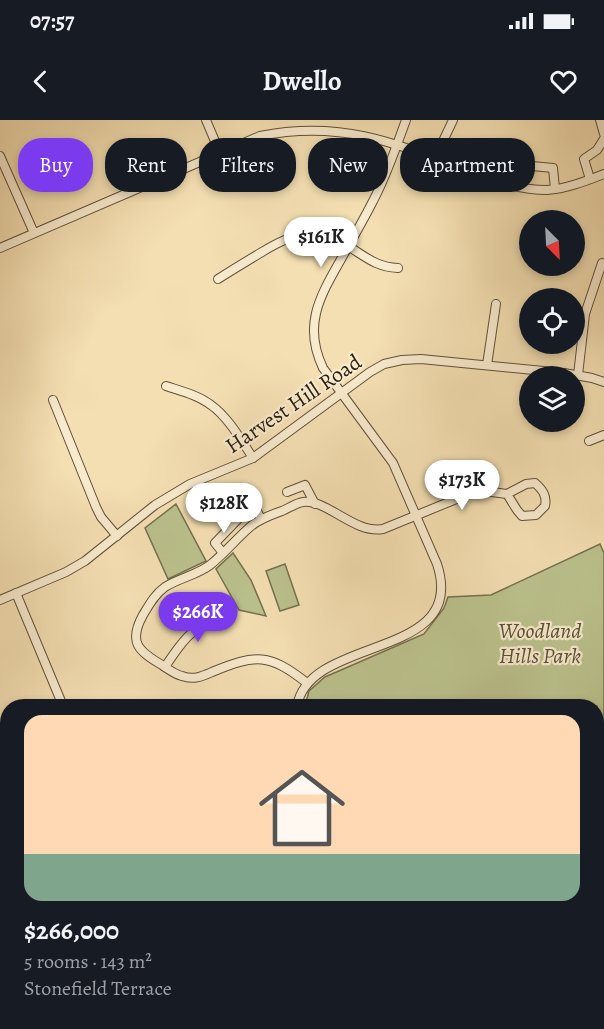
<!DOCTYPE html>
<meta charset="utf-8">
<style>
body{margin:0;font-family:Alegreya,serif;background:#242831;color:#f1f3f6;height:100vh;display:flex;flex-direction:column;font-size:22px;white-space:nowrap}
*{box-sizing:border-box;margin:0}
p{font-size:20px;color:#9ea1a6}
.icon{flex:none;width:33px;height:33px;fill:none;stroke:currentColor;stroke-width:2;stroke-linecap:round;stroke-linejoin:round}
.map{position:relative;flex:1;overflow:hidden}
.panel{position:absolute;left:0px;top:579px;width:604px;height:330px;display:flex;flex-direction:column;background:#171b24;border-radius:24px 24px 0 0;box-shadow:0 3px 9px #0003}
.panel>*{flex:none}
.guide{position:absolute;left:18px;top:18px;width:568px;height:54px;display:flex;gap:12px}
.needle{width:39px;rotate:156deg}
.fabs{position:absolute;left:519px;top:90px;display:grid;gap:12px}
.fabs a{display:grid;place-items:center;width:66px;height:66px;border-radius:50%;background:#171b24;box-shadow:0 3px 9px #0003;font-size:30px}
.price{position:absolute;translate:-50% -51px;padding:0 14px;border-radius:21px;background:#fff;color:#222;font-size:20px;line-height:39px;filter:drop-shadow(0 2px 3px #0008)}
.price::after{content:'';position:absolute;left:50%;top:36px;width:18px;height:14px;margin-left:-9px;background:inherit;clip-path:polygon(0 0,100% 0,50% 100%)}
.price.selected{background:#7c3aed;color:#fff}
ul{padding:0;list-style:none}
li{display:grid;align-content:center;gap:12px;height:318px;padding:0 24px}
li+li{border-top:2px solid #363941}
li span{display:grid;place-items:center;height:186px;border-radius:18px;color:#555}
li>.icon{margin-inline-start:auto}
span .icon{width:108px;height:108px;fill:#fffc;stroke-width:1}
li b{font-size:26px}
.tag{padding:0 21px;border-radius:24px;background:#171b24;box-shadow:0 3px 9px #0003;font-size:21px;line-height:54px}
.tag.selected{background:#7c3aed;color:#fff}
.status{display:flex;justify-content:space-between;align-items:center;height:42px;padding:0 30px;background:#171b24;direction:ltr}
.status svg{height:16px;fill:currentColor}
header{display:flex;justify-content:space-between;align-items:center;height:78px;padding:0 24px;background:#171b24;font-size:27px;font-weight:600}
.map>svg:first-child{display:block}
</style>
<div class="status"><b>07:57</b><svg viewBox="0 0 49 12"><path d="M0 12V9h3v3zM5 12V6h3v6zM10 12V3h3v9zM15 12V0h3v12zM26 1h20v11H26zM47 4h2v5h-2z"/></svg></div>
<header><svg class="icon" aria-label="back" viewBox="0 0 24 24"><path d="M15 5l-7 7 7 7"/></svg>Dwello<svg class="icon" aria-label="heart" viewBox="0 0 24 24"><path d="M12 20l-8-8c-3-5 5-10 8-4 3-6 11-1 8 4z"/></svg></header>
<div class="map">
<svg width="604" height="909" viewBox="0 0 604 909">
<rect width="100%" height="100%" fill="#f4dfb2"/>
<filter id="stains"><feTurbulence type="fractalNoise" baseFrequency=".00333" numOctaves="4"/><feColorMatrix values="0 0 0 0 .2 0 0 0 0 .09 0 0 0 0 .02 0 0 0 .5 -.17"/></filter>
<radialGradient id="worn" r=".72"><stop offset=".6" stop-color="#630" stop-opacity="0"/><stop offset="1" stop-color="#630" stop-opacity=".3"/></radialGradient>
<g fill="#bbc28d" stroke="#747150" stroke-width="1.5">
<polygon points="176,384 206,441 168,459 145,408"/>
<polygon points="600,424 604,433 604,740 597,745 597,586 305,586 309,571 325,557 424,514 444,488 448,477 491,475"/>
<polygon points="233,433 251,460 266,496 239,490 216,449"/>
<polygon points="285,444 299,485 280,491 266,451"/>
</g>
<g fill="none" stroke-linecap="round" stroke-linejoin="round">
<g stroke="#60503a" stroke-width="10">
<g id="minor">
<polyline points="206,0 220,33"/>
<polyline points="600,0 604,14"/>
<polyline points="0,36 34,113"/>
<polyline points="435,38 453,0"/>
<polyline points="590,59 584,39 597,30 604,19"/>
<polyline points="495,61 500,43 553,48 555,69"/>
<path d="M 0,128 L 260,16 C 340,0 394,22 467,51 C 492,61 519,70 547,70 C 566,69 586,61 604,54"/>
<path d="M 218,159 C 232,150 247,141 262,132 C 293,113 314,106 348,126 C 366,137 376,147 398,148"/>
<polyline points="487,245 496,184"/>
<polyline points="578,255 585,194 602,143"/>
<path d="M 166,266 C 181,271 198,275 211,285 C 228,297 241,320 253,338"/>
<polyline points="53,280 96,387 101,397 117,416"/>
<polyline points="589,321 604,315"/>
<polyline points="287,372 305,365 315,384"/>
<polyline points="223,433 215,423 243,394 256,389 261,399"/>
<polyline points="16,473 63,586"/>
<polyline points="0,480 66,452 85,441 155,385 190,364 253,338 370,252 384,244 402,240 421,239 564,253 592,258 604,262"/>
<path d="M 165,547 C 186,515 191,509 227,495"/>
<path d="M 307,563 C 269,533 256,534 212,552 C 201,557 193,560 182,556 C 174,554 168,549 162,545 C 138,531 128,522 143,495 C 149,485 155,474 165,467 C 179,458 197,455 210,445 C 224,434 236,419 250,407 C 259,399 271,395 282,391 C 289,388 296,383 303,382 C 327,379 354,414 383,409 L 471,373 L 484,371 L 507,374 L 526,364 L 535,363 C 543,370 547,376 545,386 L 536,395 L 522,396 L 517,390 L 507,374"/>
<path d="M 297,586 C 310,514 469,541 437,444 L 393,343 L 323,248 C 303,206 319,178 340,141 C 351,121 363,101 373,81 C 387,55 396,27 406,0"/>
<polyline points="0,701 8,703"/>
<polyline points="597,821 604,825"/>
<polyline points="597,863 604,859"/>
<polyline points="149,902 149,909"/>
<polyline points="573,902 576,909"/>
<polyline points="376,909 393,902"/>
</g>
</g>
<use href="#minor" stroke="#f8eacd" stroke-width="8"/>
</g>
<g text-anchor="middle" stroke-width="4.5" stroke-linejoin="round" paint-order="stroke">
<g font-size="22" fill="#2e2012" stroke="#f8eacd">
<text transform="translate(293 283) rotate(-34)" y="8">Harvest Hill Road</text>
</g>
<g font-size="22" font-style="italic" fill="#585137" stroke="#f8eacd">
<text x="540" y="518">Woodland<tspan x="540" dy="25">Hills Park</tspan></text>
</g>
</g>
<rect width="100%" height="100%" filter="url(#stains)"/>
<rect width="100%" height="100%" fill="url(#worn)"/>
</svg>
<div class="fabs">
<a><svg class="needle" viewBox="-14 -14 28 28"><path d="M0-13l5 13h-10z" fill="#e53935"/><path d="M0 13l5-13h-10z" fill="#9ea1a6"/></svg></a>
<a><svg class="icon" aria-label="locate" viewBox="0 0 24 24"><circle cx="12" cy="12" r="6"/><path d="M12 2v4M12 18v4M2 12h4M18 12h4"/></svg></a>
<a><svg class="icon" aria-label="layers" viewBox="0 0 24 24"><path d="M12 4l9 5-9 5-9-5zM3 14l9 5 9-5"/></svg></a>
</div>
<b class="price" style="left:321px;top:148px">$161K</b>
<b class="price" style="left:462px;top:391px">$173K</b>
<b class="price" style="left:224px;top:414px">$128K</b>
<b class="price selected" style="left:198px;top:523px">$266K</b>
<div class="guide">
<a class="tag selected">Buy</a>
<a class="tag">Rent</a>
<a class="tag">Filters</a>
<a class="tag">New</a>
<a class="tag">Apartment</a>
</div>
<section class="panel">
<ul>
<li><span style="background:linear-gradient(#ffd9b3 75%,#7fa58c 0)"><svg class="icon" aria-label="home" viewBox="0 0 24 24"><path d="M3 11l9-7 9 7M6 9v11h12V9"/></svg></span><div><b>$266,000</b><p>5 rooms · 143 m²</p><p>Stonefield Terrace</p></div></li>
</ul>
</section>
</div>
